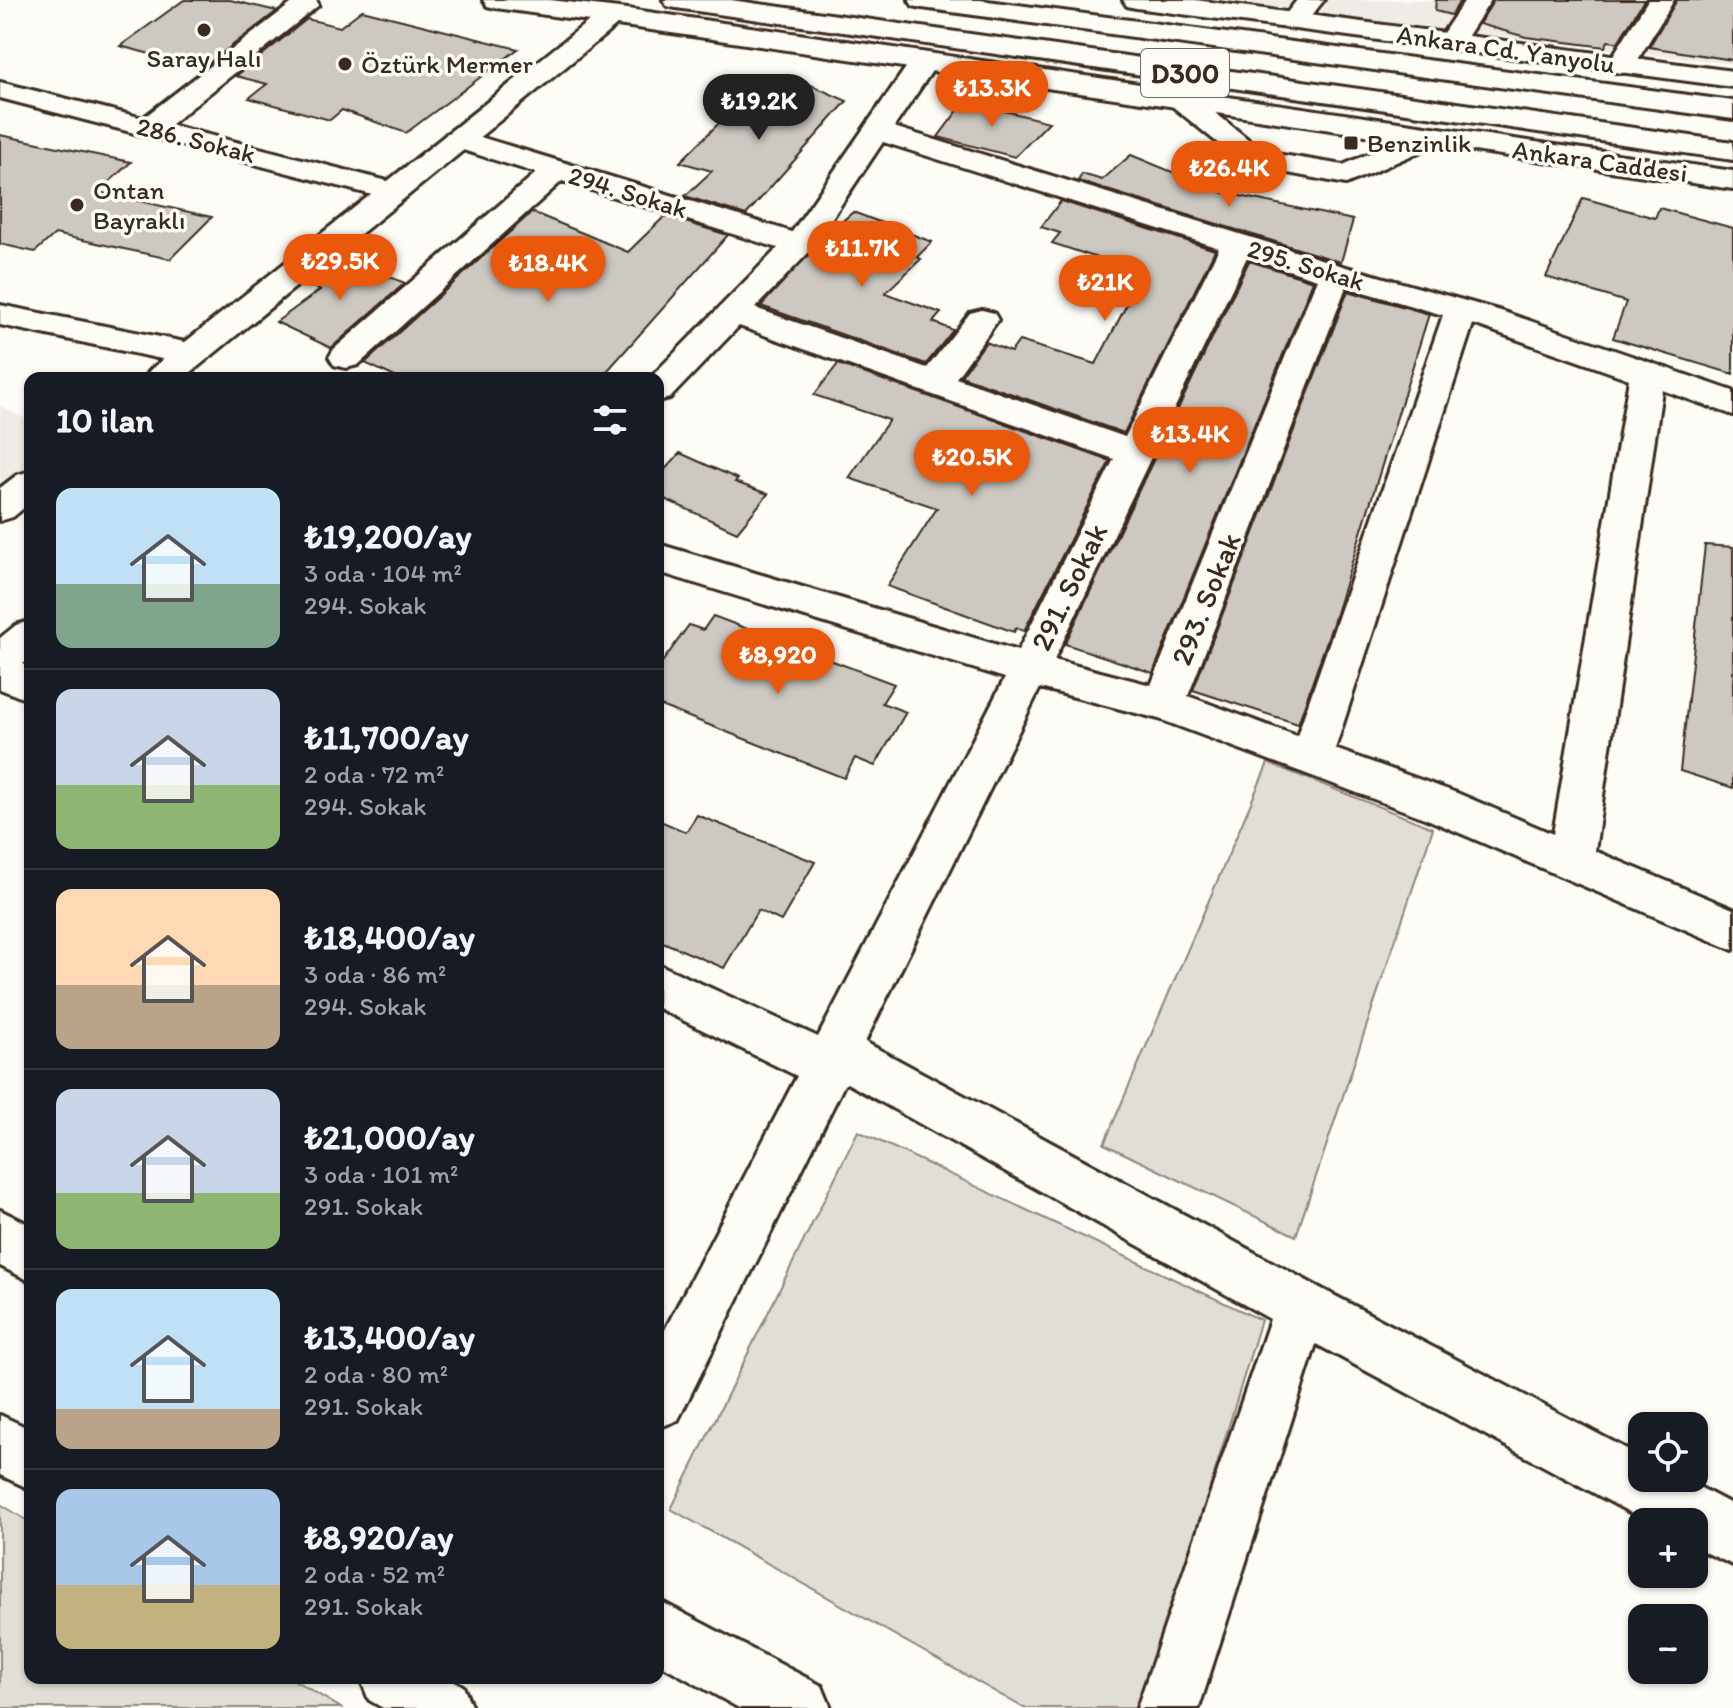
<!DOCTYPE html>
<html lang="tr">
<meta charset="utf-8">
<style>
body{margin:0;font-family:Itim,sans-serif;background:#242831;color:#f1f3f6;height:100vh;display:flex;flex-direction:column;font-size:30px;white-space:nowrap}
*{box-sizing:border-box;margin:0}
p{font-size:26px;color:#9ea1a6}
.icon{flex:none;width:44px;height:44px;fill:none;stroke:currentColor;stroke-width:2;stroke-linecap:round;stroke-linejoin:round}
.map{position:relative;flex:1;overflow:hidden}
.drawer{position:absolute;left:24px;top:372px;width:640px;height:1312px;display:flex;flex-direction:column;background:#171b24;border-radius:16px;box-shadow:0 2px 6px #0004}
.drawer>*{flex:none}
.controls{position:absolute;left:1628px;top:1412px;display:grid;gap:16px}
.controls a{display:grid;place-items:center;width:80px;height:80px;border-radius:16px;background:#171b24;box-shadow:0 2px 6px #0004;font-size:40px}
.price{position:absolute;translate:-50% -68px;padding:0 18px;border-radius:28px;background:#ea580c;color:#fff;font-size:26px;line-height:52px;filter:drop-shadow(0 2px 4px #0008)}
.price::after{content:'';position:absolute;left:50%;top:48px;width:24px;height:18px;margin-left:-12px;background:inherit;clip-path:polygon(0 0,100% 0,50% 100%)}
.price.selected{background:#222;color:#fff}
ul{padding:0;list-style:none}
li{display:flex;align-items:center;gap:24px;height:200px;padding:0 32px}
li+li{border-top:2px solid #363941}
li span{display:grid;place-items:center;flex:none;width:224px;height:160px;border-radius:16px;color:#555}
li>.icon{margin-inline-start:auto}
span .icon{width:96px;height:96px;fill:#fffc;stroke-width:1}
li b{font-size:34px}
h2{display:flex;justify-content:space-between;align-items:center;height:96px;padding:0 32px;font-size:34px}
.map>svg:first-child{display:block}
</style>
<div class="map">
<svg width="1733" height="1708" viewBox="0 0 1733 1708">
<rect width="100%" height="100%" fill="#fdfcf7"/>
<filter id="ink" filterUnits="userSpaceOnUse"><feTurbulence type="fractalNoise" baseFrequency=".0125" numOctaves="2"/><feDisplacementMap in="SourceGraphic" scale="16" xChannelSelector="R" yChannelSelector="G"/><feConvolveMatrix kernelMatrix="1 2 1 2 8 2 1 2 1" color-interpolation-filters="sRGB"/></filter>
<g filter="url(#ink)">
<g fill="#efece7">
<polygon points="1199,0 1733,0 1733,64"/>
<polygon points="0,406 30,421 30,475 0,498"/>
</g>
<g fill="#e1ded7" stroke="#8e847a" stroke-width="2">
<polygon points="1268,763 1433,828 1296,1236 1104,1144"/>
<polygon points="858,1131 1261,1320 1143,1708 1024,1708 671,1509"/>
<polygon points="0,1504 30,1522 30,1678 291,1678 341,1708 0,1708"/>
</g>
<g fill="#cdc8c2" stroke="#3b2a1e" stroke-width="2">
<polygon points="184,0 230,0 277,11 203,68 120,46"/>
<polygon points="1436,0 1461,0 1451,15 1435,11"/>
<polygon points="1494,0 1644,0 1618,42 1608,41 1605,47 1526,37 1479,24"/>
<polygon points="1677,0 1733,0 1733,60 1649,47"/>
<polygon points="362,10 518,49 406,133 342,110 330,120 249,98 267,84 236,76 307,19 340,27"/>
<polygon points="764,78 804,82 847,101 746,215 685,196 712,171 680,162"/>
<polygon points="965,101 1049,122 1015,157 938,137"/>
<polygon points="0,135 131,162 98,192 212,217 170,259 55,234 35,252 0,244"/>
<polygon points="1131,155 1197,182 1193,186 1353,220 1341,262 1078,181 1082,174 1102,180"/>
<polygon points="1583,198 1655,218 1659,208 1733,228 1733,374 1613,338 1626,302 1546,277"/>
<polygon points="1061,201 1215,250 1124,433 961,376 986,342 1011,352 1019,341 1096,364 1143,273 1052,243 1060,233 1041,227"/>
<polygon points="532,212 628,252 665,216 728,235 601,378 397,378 365,363"/>
<polygon points="853,212 932,242 917,257 921,259 885,293 941,313 933,322 953,330 926,364 761,306 822,239"/>
<polygon points="344,258 405,283 331,348 276,322 320,290 307,284"/>
<polygon points="1249,261 1313,281 1153,673 1065,644"/>
<polygon points="1348,291 1429,314 1333,623 1298,724 1193,690"/>
<polygon points="838,364 1110,461 1024,631 1016,628 1014,632 887,586 937,508 849,478 889,420 814,395"/>
<polygon points="680,453 738,479 735,482 768,494 737,532 658,496 658,477"/>
<polygon points="1705,545 1733,547 1733,788 1680,771"/>
<polygon points="713,616 894,684 882,703 906,712 875,766 855,758 844,778 658,705 658,668 689,625 703,630"/>
<polygon points="697,815 815,862 781,921 758,910 724,968 658,940 658,820 686,832"/>
</g>
<g fill="none" stroke-linecap="round" stroke-linejoin="round">
<g stroke="#3b2a1e" stroke-width="6">
<g id="minor">
<polygon points="296,0 316,0 319,5 170,125 403,185 407,191 403,197 392,200 0,98 0,82 143,118"/>
<polygon points="1297,0 1324,0 1304,25 1286,25 1282,19"/>
<polygon points="1465,0 1491,0 1460,48 1440,48 1437,42"/>
<polygon points="1648,0 1674,0 1631,71 1621,73 1611,71 1607,65"/>
<path d="M 924,54 L 934,56 L 938,62 L 894,127 L 1346,267 L 1501,311 L 1733,391 L 1733,415 L 1662,390 L 1595,851 L 1733,909 L 1733,950 L 1427,819 L 1159,719 L 1040,688 L 865,1042 L 1320,1288 L 1642,1457 L 1642,1478 L 1682,1478 L 1733,1505 L 1733,1565 L 1694,1547 L 1694,1522 L 1648,1522 L 1316,1344 L 1199,1708 L 1137,1708 L 1270,1319 L 847,1083 L 844,1085 L 678,1420 L 658,1428 L 658,1343 L 797,1076 L 658,1008 L 658,964 L 818,1037 L 1005,678 L 658,572 L 658,544 L 1018,651 L 1114,459 L 739,326 L 670,398 L 658,401 L 658,378 L 650,378 L 778,248 L 562,181 L 358,365 L 346,368 L 334,365 L 329,357 L 334,349 L 536,173 L 447,145 L 443,139 L 447,133 L 457,130 L 467,133 L 792,232 L 914,56 ZM 883,142 L 1219,248 L 1125,437 L 956,378 L 998,320 L 994,313 L 982,310 L 970,313 L 927,368 L 755,308 L 810,251 ZM 1247,257 L 1317,279 L 1151,685 L 1054,660 ZM 1346,287 L 1443,315 L 1297,736 L 1188,696 ZM 1473,324 L 1629,379 L 1553,834 L 1457,793 L 1335,749 Z"/>
<polygon points="1182,92 1192,94 1264,152 1343,165 1422,130 1432,127 1442,130 1446,136 1442,142 1346,184 1245,165 1172,106 1168,100 1172,94"/>
<polygon points="0,305 190,343 202,346 207,354 202,362 190,365 0,325"/>
<polygon points="30,621 30,659 23,664 30,667 30,701 0,689 0,638 16,625"/>
</g>
</g>
<g stroke="#3b2a1e" stroke-width="6">
<g id="major">
<polygon points="483,0 550,0 628,9 1733,171 1733,189 617,25 184,378 145,378 150,370 589,21 496,8 487,6"/>
<polygon points="1123,0 1195,0 1733,71 1733,87 1136,8 1127,6"/>
<polygon points="30,471 30,503 13,517 0,521 0,488 17,475"/>
<polygon points="0,1210 30,1225 30,1281 0,1266"/>
<polygon points="0,1415 30,1429 30,1489 0,1475"/>
<polygon points="658,1600 822,1686 831,1708 739,1708 658,1663"/>
<polygon points="360,1678 449,1678 463,1686 472,1708 383,1708 369,1700"/>
</g>
</g>
<g stroke="#3b2a1e" stroke-width="6">
<g id="highway">
<polygon points="663,0 731,0 1733,142 1733,160 676,8 667,6"/>
<polygon points="909,0 980,0 1733,101 1733,119 922,8 913,6"/>
</g>
</g>
<use href="#minor" fill="#fdfcf7" fill-rule="evenodd"/>
<use href="#major" fill="#fdfcf7" fill-rule="evenodd"/>
<use href="#highway" fill="#fdfcf7" fill-rule="evenodd"/>
</g>
</g>
<g fill="#3b2a1e" stroke="#fdfcf7" stroke-width="3">
<circle cx="204" cy="30" r="8"/>
<circle cx="345" cy="64" r="8"/>
<rect x="1343" y="135" width="16" height="16" rx="4"/>
<circle cx="77" cy="205" r="8"/>
</g>
<g text-anchor="middle" stroke-width="7" stroke-linejoin="round" paint-order="stroke">
<g font-size="26" fill="#3b2a1e" stroke="#fdfcf7">
<text transform="translate(1506 49) rotate(8)" y="9">Ankara Cd. Yanyolu</text>
<text transform="translate(196 140) rotate(14)" y="9">286. Sokak</text>
<text transform="translate(1600 161) rotate(8)" y="9">Ankara Caddesi</text>
<text transform="translate(628 192) rotate(17)" y="9">294. Sokak</text>
<text transform="translate(1306 265) rotate(17)" y="9">295. Sokak</text>
</g>
<g font-size="26" fill="#3b2a1e" stroke="#fdfcf7" text-anchor="start">
<text x="204" y="67" text-anchor="middle">Saray Halı</text>
<text x="361" y="73">Öztürk Mermer</text>
<text x="1367" y="152">Benzinlik</text>
<text x="93" y="199">Ontan<tspan x="93" dy="30">Bayraklı</tspan></text>
</g>
<rect fill="#fdfcf7" stroke="#75695f" stroke-width="2" x="1141" y="49" width="88" height="48" rx="6"/>
<g font-size="28" font-weight="bold" fill="#3b2a1e">
<text x="1185" y="83">D300</text>
</g>
<g font-size="30" fill="#3b2a1e" stroke="#fdfcf7">
<text transform="translate(1069 587) rotate(-64)" y="10">291. Sokak</text>
<text transform="translate(1206 599) rotate(-68)" y="10">293. Sokak</text>
</g>
</g>
</svg>
<div class="controls">
<a><svg class="icon" aria-label="locate" viewBox="0 0 24 24"><circle cx="12" cy="12" r="6"/><path d="M12 2v4M12 18v4M2 12h4M18 12h4"/></svg></a>
<a>+</a>
<a>−</a>
</div>
<b class="price" style="left:992px;top:129px">₺13.3K</b>
<b class="price selected" style="left:759px;top:142px">₺19.2K</b>
<b class="price" style="left:1229px;top:209px">₺26.4K</b>
<b class="price" style="left:862px;top:289px">₺11.7K</b>
<b class="price" style="left:340px;top:302px">₺29.5K</b>
<b class="price" style="left:548px;top:304px">₺18.4K</b>
<b class="price" style="left:1105px;top:323px">₺21K</b>
<b class="price" style="left:1190px;top:475px">₺13.4K</b>
<b class="price" style="left:972px;top:498px">₺20.5K</b>
<b class="price" style="left:778px;top:696px">₺8,920</b>
<section class="drawer">
<h2>10 ilan<svg class="icon" aria-label="filters" viewBox="0 0 24 24"><path d="M4 7h16M4 17h16"/><circle cx="9" cy="7" r="2"/><circle cx="15" cy="17" r="2"/></svg></h2>
<ul>
<li><span style="background:linear-gradient(#bfe0f5 60%,#7fa58c 0)"><svg class="icon" aria-label="home" viewBox="0 0 24 24"><path d="M3 11l9-7 9 7M6 9v11h12V9"/></svg></span><div><b>₺19,200/ay</b><p>3 oda · 104 m²</p><p>294. Sokak</p></div></li>
<li><span style="background:linear-gradient(#c9d6e8 60%,#8fb573 0)"><svg class="icon" aria-label="home" viewBox="0 0 24 24"><path d="M3 11l9-7 9 7M6 9v11h12V9"/></svg></span><div><b>₺11,700/ay</b><p>2 oda · 72 m²</p><p>294. Sokak</p></div></li>
<li><span style="background:linear-gradient(#ffd9b3 60%,#b9a48a 0)"><svg class="icon" aria-label="home" viewBox="0 0 24 24"><path d="M3 11l9-7 9 7M6 9v11h12V9"/></svg></span><div><b>₺18,400/ay</b><p>3 oda · 86 m²</p><p>294. Sokak</p></div></li>
<li><span style="background:linear-gradient(#c9d6e8 65%,#8fb573 0)"><svg class="icon" aria-label="home" viewBox="0 0 24 24"><path d="M3 11l9-7 9 7M6 9v11h12V9"/></svg></span><div><b>₺21,000/ay</b><p>3 oda · 101 m²</p><p>291. Sokak</p></div></li>
<li><span style="background:linear-gradient(#bfe0f5 75%,#b9a48a 0)"><svg class="icon" aria-label="home" viewBox="0 0 24 24"><path d="M3 11l9-7 9 7M6 9v11h12V9"/></svg></span><div><b>₺13,400/ay</b><p>2 oda · 80 m²</p><p>291. Sokak</p></div></li>
<li><span style="background:linear-gradient(#a9c7e8 60%,#c2b280 0)"><svg class="icon" aria-label="home" viewBox="0 0 24 24"><path d="M3 11l9-7 9 7M6 9v11h12V9"/></svg></span><div><b>₺8,920/ay</b><p>2 oda · 52 m²</p><p>291. Sokak</p></div></li>
</ul>
</section>
</div>
